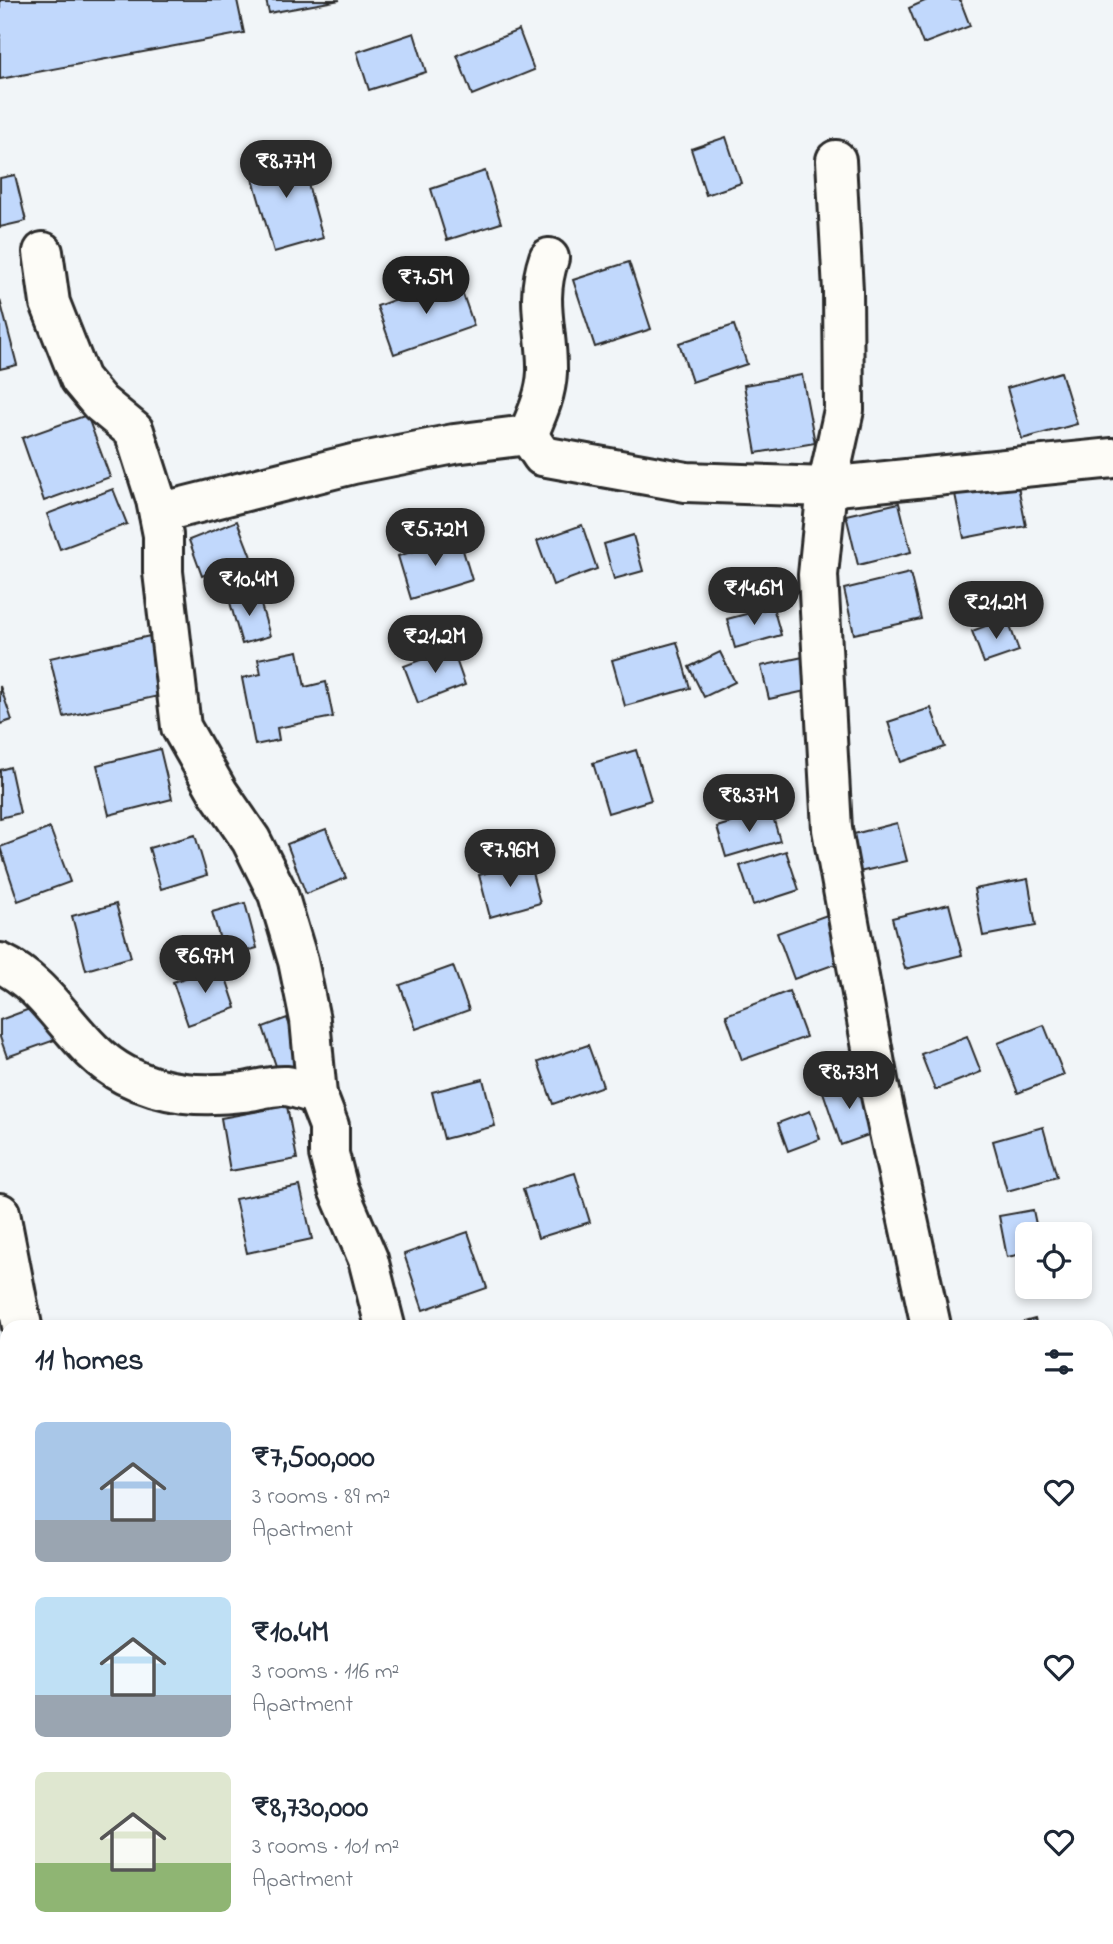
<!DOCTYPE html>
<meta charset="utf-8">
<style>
body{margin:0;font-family:"Indie Flower",sans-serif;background:#f2f2f3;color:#1f2937;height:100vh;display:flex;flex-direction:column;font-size:26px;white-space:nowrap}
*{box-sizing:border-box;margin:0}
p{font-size:23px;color:#747a83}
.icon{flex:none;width:38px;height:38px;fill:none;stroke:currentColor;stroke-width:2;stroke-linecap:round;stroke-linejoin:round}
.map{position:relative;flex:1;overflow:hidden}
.drawer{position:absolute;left:0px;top:1320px;width:1113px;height:625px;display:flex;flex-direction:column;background:#fff;border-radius:21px 21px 0 0;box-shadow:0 4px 10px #0003}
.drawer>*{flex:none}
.fabs{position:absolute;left:1015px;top:1222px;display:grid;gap:14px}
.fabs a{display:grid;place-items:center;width:77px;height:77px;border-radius:10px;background:#fff;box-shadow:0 4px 10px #0003;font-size:35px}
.price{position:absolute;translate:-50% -60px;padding:0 16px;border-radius:24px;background:#2b2b2b;color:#fff;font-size:23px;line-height:46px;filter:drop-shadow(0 2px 4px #0008)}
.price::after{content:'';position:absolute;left:50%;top:42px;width:21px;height:16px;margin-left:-10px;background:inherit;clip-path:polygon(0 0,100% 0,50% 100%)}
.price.active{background:#222;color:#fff}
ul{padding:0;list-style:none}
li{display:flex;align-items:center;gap:21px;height:175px;padding:0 35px}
li span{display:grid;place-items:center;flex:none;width:196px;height:140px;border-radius:10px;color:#555}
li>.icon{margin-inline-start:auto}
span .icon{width:84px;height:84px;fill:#fffc;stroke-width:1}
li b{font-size:30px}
h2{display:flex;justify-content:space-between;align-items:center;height:84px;padding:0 35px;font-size:30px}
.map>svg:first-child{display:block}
</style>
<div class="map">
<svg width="1113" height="1944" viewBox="0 0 1113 1944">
<rect width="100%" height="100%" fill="#f1f5f8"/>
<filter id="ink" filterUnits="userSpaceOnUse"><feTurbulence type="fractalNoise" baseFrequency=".0143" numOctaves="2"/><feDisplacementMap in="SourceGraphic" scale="14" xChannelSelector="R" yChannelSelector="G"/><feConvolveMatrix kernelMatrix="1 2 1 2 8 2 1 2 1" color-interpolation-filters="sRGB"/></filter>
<g filter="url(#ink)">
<g fill="#c1d8fc" stroke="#2b2b2b" stroke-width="2">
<polygon points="0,0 237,0 244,33 0,79"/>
<polygon points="266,0 340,0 269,13"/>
<polygon points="927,0 960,0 970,26 923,44 909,8"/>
<polygon points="519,30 534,70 472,95 457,55"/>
<polygon points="414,33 426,72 369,90 357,52"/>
<polygon points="726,137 741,183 706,195 691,149"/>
<polygon points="298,148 323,238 274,252 248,162"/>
<polygon points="485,171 501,223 447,240 431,189"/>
<polygon points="15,175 26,221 0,227 0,178"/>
<polygon points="629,262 651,329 595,347 573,280"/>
<polygon points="457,277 474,326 394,354 377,306"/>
<polygon points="0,300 17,365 0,369"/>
<polygon points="734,325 747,364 692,382 679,343"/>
<polygon points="1061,372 1077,424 1022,439 1007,388"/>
<polygon points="802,375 815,443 756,453 744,385"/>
<polygon points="87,415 110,477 44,501 22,438"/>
<polygon points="1017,481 1026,526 964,538 955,494"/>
<polygon points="113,489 127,524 60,549 47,514"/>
<polygon points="899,503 911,552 858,565 846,515"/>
<polygon points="237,521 251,557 202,576 189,540"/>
<polygon points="582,525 597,569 553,585 537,541"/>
<polygon points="633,535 643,571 614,579 604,544"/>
<polygon points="459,537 472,580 411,599 398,556"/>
<polygon points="910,573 921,619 854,634 844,589"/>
<polygon points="257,591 270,636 242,644 229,599"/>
<polygon points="773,607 781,635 735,648 727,619"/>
<polygon points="1007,618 1019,651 984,663 972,631"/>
<polygon points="150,636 163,695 64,717 50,658"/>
<polygon points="677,642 690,688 625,706 612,660"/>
<polygon points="452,648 465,685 418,703 404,666"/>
<polygon points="298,651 305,687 326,682 333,717 277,728 279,740 255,745 242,678 261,674 258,659"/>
<polygon points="720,652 735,682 704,697 689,667"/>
<polygon points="803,657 810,690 769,699 761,666"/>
<polygon points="0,686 12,720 0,724"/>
<polygon points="931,708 945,747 901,762 888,722"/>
<polygon points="160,749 172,799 109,815 97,765"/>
<polygon points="636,750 651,800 608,813 593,763"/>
<polygon points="10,767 20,813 0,818 0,770"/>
<polygon points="771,810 780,841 726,857 717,827"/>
<polygon points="897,823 907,861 859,872 850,835"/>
<polygon points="50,828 70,882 18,901 0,847"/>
<polygon points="326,829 346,878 306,894 287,844"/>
<polygon points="195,835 207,875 161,889 149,848"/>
<polygon points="786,851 799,890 753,905 740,866"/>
<polygon points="529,861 540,903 490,917 479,875"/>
<polygon points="1028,879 1036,926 983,936 974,889"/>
<polygon points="245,903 257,948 225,957 212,912"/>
<polygon points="116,904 131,957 86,970 72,916"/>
<polygon points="949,904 962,955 905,969 892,918"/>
<polygon points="827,915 844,961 794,979 777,933"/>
<polygon points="222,966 236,1008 188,1025 173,982"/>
<polygon points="453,966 469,1010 416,1029 400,985"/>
<polygon points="789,991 806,1037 742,1060 726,1015"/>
<polygon points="43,1004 55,1040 7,1057 0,1037 0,1020"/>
<polygon points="287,1018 303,1063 278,1072 263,1027"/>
<polygon points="1044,1025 1064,1075 1018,1093 998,1043"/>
<polygon points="967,1036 981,1072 935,1090 921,1054"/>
<polygon points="588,1045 603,1086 553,1104 538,1062"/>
<polygon points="858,1077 877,1132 841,1145 822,1089"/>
<polygon points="483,1079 495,1126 444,1139 432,1092"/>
<polygon points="287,1106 297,1159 230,1171 221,1118"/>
<polygon points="810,1111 820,1139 788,1151 778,1123"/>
<polygon points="1043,1127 1057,1177 1007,1191 993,1141"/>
<polygon points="575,1173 590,1222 538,1238 523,1189"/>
<polygon points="300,1186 312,1239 247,1253 235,1199"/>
<polygon points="1033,1210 1038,1234 1027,1234 1027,1253 1007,1257 999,1216"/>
<polygon points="468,1232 487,1288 423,1310 404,1254"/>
<polygon points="1035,1319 1037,1326 1009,1326"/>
<polygon points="7,1587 7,1635 1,1637 0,1590"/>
<polygon points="6,1721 7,1766 0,1769 0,1723"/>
<polygon points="7,1816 7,1856 1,1858 0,1819"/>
<polygon points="1113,1873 1113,1926 1106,1928 1106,1876"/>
<polygon points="311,1937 326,1937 329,1944 291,1944"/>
<polygon points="686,1937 745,1937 747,1942 689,1944"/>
</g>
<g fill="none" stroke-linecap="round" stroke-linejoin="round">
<g stroke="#2b2b2b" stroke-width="44">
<g id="minor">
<polyline points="836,160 843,291 844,410 827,487 818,575 832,829 879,1086 931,1326"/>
<polyline points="43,252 50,303 80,379 100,403 134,431 156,500 163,535 163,572 181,727 218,792 251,840 278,894 298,961 310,1020 317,1095"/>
<polyline points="528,435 542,456 686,482 827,487 1113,458"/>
<path d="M 159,513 L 353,464 L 454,444 L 528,435 C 537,414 546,395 547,372 C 548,329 534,302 549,258"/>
<path d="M 0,963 C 54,988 73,1048 125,1075 C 164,1095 202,1097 244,1092 C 257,1090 273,1085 286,1086 C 296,1087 307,1092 317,1095 L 329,1126 L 329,1154 L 338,1189 L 368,1259 L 385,1326"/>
<polyline points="0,1213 22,1326"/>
<polyline points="206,1937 208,1944"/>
<polyline points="519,1944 519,1937"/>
<polyline points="1027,1944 1027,1937"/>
</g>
</g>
<use href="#minor" stroke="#fdfcf7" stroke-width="38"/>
</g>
</g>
</svg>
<div class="fabs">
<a><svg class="icon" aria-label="locate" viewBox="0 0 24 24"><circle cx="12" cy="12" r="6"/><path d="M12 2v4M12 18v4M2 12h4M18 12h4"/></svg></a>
</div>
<b class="price" style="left:286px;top:200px">₹8.77M</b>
<b class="price active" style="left:426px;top:316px">₹7.5M</b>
<b class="price" style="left:435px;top:568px">₹5.72M</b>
<b class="price" style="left:249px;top:618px">₹10.4M</b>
<b class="price" style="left:754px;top:627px">₹14.6M</b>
<b class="price" style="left:996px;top:641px">₹21.2M</b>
<b class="price" style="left:435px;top:675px">₹21.2M</b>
<b class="price" style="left:749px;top:834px">₹8.37M</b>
<b class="price" style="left:510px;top:889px">₹7.96M</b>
<b class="price" style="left:205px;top:995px">₹6.97M</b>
<b class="price" style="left:849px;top:1111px">₹8.73M</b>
<section class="drawer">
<h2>11 homes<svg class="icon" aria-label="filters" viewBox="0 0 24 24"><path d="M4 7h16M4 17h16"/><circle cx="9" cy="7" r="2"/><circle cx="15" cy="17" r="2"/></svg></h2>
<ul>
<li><span style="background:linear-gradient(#a9c7e8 70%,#9aa5b1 0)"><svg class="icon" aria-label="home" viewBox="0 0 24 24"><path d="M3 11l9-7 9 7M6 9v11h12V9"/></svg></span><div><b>₹7,500,000</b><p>3 rooms · 89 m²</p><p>Apartment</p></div><svg class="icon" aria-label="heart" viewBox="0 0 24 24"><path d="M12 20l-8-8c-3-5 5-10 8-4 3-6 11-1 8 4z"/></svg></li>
<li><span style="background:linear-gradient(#bfe0f5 70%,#9aa5b1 0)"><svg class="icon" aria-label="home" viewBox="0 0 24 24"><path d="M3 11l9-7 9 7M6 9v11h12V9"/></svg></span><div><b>₹10.4M</b><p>3 rooms · 116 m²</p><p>Apartment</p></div><svg class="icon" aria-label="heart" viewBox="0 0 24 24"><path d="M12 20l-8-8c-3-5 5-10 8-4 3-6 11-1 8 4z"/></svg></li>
<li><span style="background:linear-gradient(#dfe7d0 65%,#8fb573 0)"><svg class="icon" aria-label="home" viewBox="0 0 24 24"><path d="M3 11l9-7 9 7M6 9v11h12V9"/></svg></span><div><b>₹8,730,000</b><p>3 rooms · 101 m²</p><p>Apartment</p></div><svg class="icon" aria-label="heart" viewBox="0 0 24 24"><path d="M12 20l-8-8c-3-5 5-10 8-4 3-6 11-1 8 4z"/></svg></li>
</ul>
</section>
</div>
